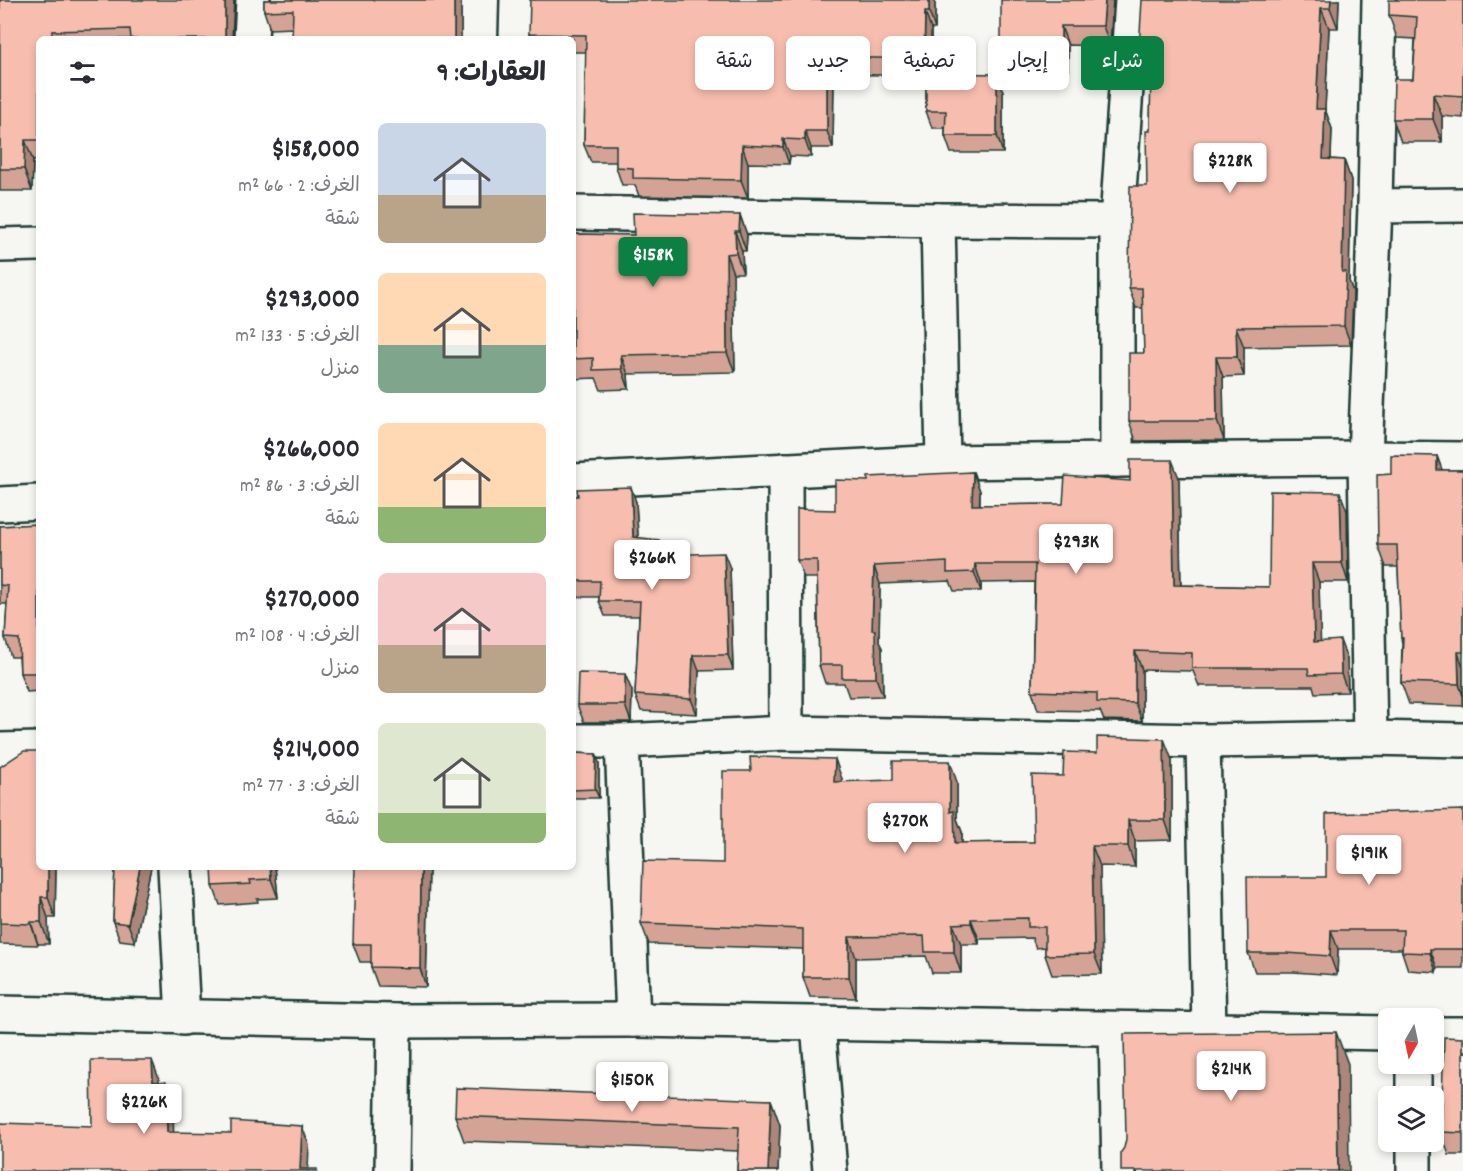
<!DOCTYPE html>
<html lang="ar">
<meta charset="utf-8">
<style>
body{margin:0;font-family:Dekko,"Playpen Sans Arabic",sans-serif;background:#f2f2f3;color:#2b2b33;direction:rtl;height:100vh;display:flex;flex-direction:column;font-size:22px;white-space:nowrap}
*{box-sizing:border-box;margin:0}
p{font-size:20px;color:#7c7c81}
.icon{flex:none;width:33px;height:33px;fill:none;stroke:currentColor;stroke-width:2;stroke-linecap:round;stroke-linejoin:round}
.map{position:relative;flex:1;overflow:hidden;direction:ltr}
.drawer{position:absolute;left:36px;top:36px;width:540px;height:834px;display:flex;flex-direction:column;background:#fff;border-radius:9px;box-shadow:0 3px 9px #0003;direction:rtl}
.drawer>*{flex:none}
.hud{position:absolute;left:594px;top:36px;width:570px;height:54px;direction:rtl;display:flex;gap:12px}
.needle{width:39px;rotate:189deg}
.tools{position:absolute;left:1378px;top:1008px;display:grid;gap:12px}
.tools a{display:grid;place-items:center;width:66px;height:66px;border-radius:9px;background:#fff;box-shadow:0 3px 9px #0003;font-size:30px}
.price{position:absolute;translate:-50% -51px;padding:0 14px;border-radius:6px;background:#fff;color:#222;font-size:20px;line-height:39px;filter:drop-shadow(0 2px 3px #0008)}
.price::after{content:'';position:absolute;left:50%;top:36px;width:18px;height:14px;margin-left:-9px;background:inherit;clip-path:polygon(0 0,100% 0,50% 100%)}
.price.active{background:#0b8043;color:#fff}
ul{padding:0;list-style:none}
li{display:flex;align-items:center;gap:18px;height:150px;padding:0 30px}
li span{display:grid;place-items:center;flex:none;width:168px;height:120px;border-radius:9px;color:#555}
li>.icon{margin-inline-start:auto}
span .icon{width:72px;height:72px;fill:#fffc;stroke-width:1}
li b{font-size:26px}
h2{display:flex;justify-content:space-between;align-items:center;height:72px;padding:0 30px;font-size:26px}
.chip{padding:0 21px;border-radius:9px;background:#fff;box-shadow:0 3px 9px #0003;font-size:21px;line-height:54px}
.chip.active{background:#0b8043;color:#fff}
.map>svg:first-child{display:block}
</style>
<div class="map">
<svg width="1463" height="1171" viewBox="0 0 1463 1171">
<rect width="100%" height="100%" fill="#f6f6f2"/>
<filter id="ink" filterUnits="userSpaceOnUse"><feTurbulence type="fractalNoise" baseFrequency=".0167" numOctaves="2"/><feDisplacementMap in="SourceGraphic" scale="12" xChannelSelector="R" yChannelSelector="G"/><feConvolveMatrix kernelMatrix="1 2 1 2 8 2 1 2 1" color-interpolation-filters="sRGB"/></filter>
<g filter="url(#ink)">
<g fill="none" stroke-linecap="round" stroke-linejoin="round">
<g stroke="#1f3d34" stroke-width="38">
<g id="minor">
<polyline points="251,39 253,0"/>
<polyline points="516,39 517,0"/>
<polyline points="1375,206 1463,205"/>
<polyline points="573,213 938,220 1117,221"/>
<polyline points="938,220 943,462"/>
<polyline points="0,245 39,244"/>
<polyline points="1117,460 1117,221 1132,0"/>
<polyline points="785,470 786,733"/>
<polyline points="573,481 943,462 1117,460 1365,458 1463,459"/>
<polyline points="0,504 39,502"/>
<polyline points="1370,738 1365,458 1375,206 1379,0"/>
<polyline points="573,741 622,741 786,733 1203,741 1370,738 1463,740"/>
<polyline points="622,741 633,1020"/>
<polyline points="1203,741 1209,1030"/>
<polyline points="0,750 39,749"/>
<polyline points="175,867 183,1018"/>
<polyline points="0,1013 394,1021 633,1020 1389,1033"/>
<polyline points="818,1024 830,1171"/>
<polyline points="1116,1029 1119,1171"/>
<polyline points="1434,1034 1463,1034"/>
<polyline points="1414,1064 1414,1096"/>
<polyline points="1414,1142 1414,1171"/>
<polyline points="392,1171 394,1021"/>
</g>
</g>
<use href="#minor" stroke="#f6f6f2" stroke-width="33"/>
</g>
<g fill="#d4a396" stroke="#1f3d34" stroke-width="1.5">
<polygon points="0,0 234,1 232,39 39,39 39,161 33,161 32,191 0,191"/>
<polygon points="264,0 461,0 461,39 293,28 270,29 264,11"/>
<polygon points="935,0 935,29 931,29 931,73 1003,91 1003,153 951,153 945,136 945,128 932,128 926,111 926,76 834,74 833,148 811,148 811,157 790,156 789,164 748,163 748,198 639,196 635,185 622,185 616,167 616,162 591,162 584,145 586,52 573,52 573,39 531,39 529,34"/>
<polygon points="1113,0 1110,46 1068,45 1068,72 1008,71 1001,51"/>
<polygon points="1339,0 1338,28 1329,28 1325,109 1332,129 1331,159 1344,160 1351,180 1349,281 1353,292 1351,345 1244,347 1244,376 1223,377 1224,440 1136,441 1129,421 1144,353 1143,308 1136,308 1129,288 1147,186 1150,131 1151,85 1145,85 1138,65"/>
<polygon points="1463,0 1463,118 1442,116 1442,142 1401,142 1393,119 1413,79 1415,39 1397,38 1389,15"/>
<polygon points="740,215 747,235 746,251 742,251 743,273 733,273 735,372 628,374 629,389 601,390 596,378 573,379 573,234 634,235"/>
<polygon points="1437,456 1442,470 1463,470 1463,706 1409,704 1401,682 1402,643 1401,638 1398,567 1386,567 1378,545 1391,474"/>
<polygon points="973,472 980,491 980,505 1063,504 1130,481 1179,478 1181,585 1269,587 1347,511 1348,582 1319,582 1320,641 1347,659 1348,692 1315,693 1313,686 1199,686 1193,671 1142,670 1142,721 1104,720 1100,711 1038,710 1032,691 1034,582 981,583 981,591 954,591 950,581 880,584 879,642 882,648 883,696 849,697 844,683 825,683 819,665 817,578 804,578 797,560 868,481"/>
<polygon points="573,496 636,502 638,537 664,555 730,568 733,670 699,671 697,714 641,711 635,695 639,616 605,616 599,601 599,597 573,597"/>
<polygon points="39,524 39,691 27,692 20,673 19,657 11,657 5,638 7,604 0,604 0,526"/>
<polygon points="632,691 631,722 584,722 577,705"/>
<polygon points="573,753 596,754 599,763 599,798 573,798"/>
<polygon points="1172,760 1172,840 1135,841 1135,867 1100,866 1102,974 1052,975 1045,955 1045,947 1036,948 1032,938 979,939 979,944 961,944 961,973 932,973 926,956 856,958 856,998 810,997 803,977 803,949 649,944 641,923 723,863 842,779 842,782 957,782 957,819 962,832 962,843 1034,842 1063,776"/>
<polygon points="0,767 39,867 56,867 55,918 48,918 49,944 38,944 38,945 0,944"/>
<polygon points="1463,810 1463,968 1437,968 1436,972 1408,970 1402,952 1402,949 1338,949 1337,975 1293,972 1255,972 1248,953 1326,877"/>
<polygon points="115,867 151,867 135,942 120,940 113,922"/>
<polygon points="275,867 278,898 257,899 258,902 220,905 213,886"/>
<polygon points="429,867 426,987 378,986 371,967 371,962 360,962 353,944"/>
<polygon points="1463,1038 1463,1155 1449,1155 1441,1132"/>
<polygon points="771,1100 780,1125 778,1171 737,1171 738,1151 464,1141 455,1116"/>
</g>
<g fill="#ad857a" stroke="#1f3d34" stroke-width="1.5">
<polygon points="225,0 234,0 234,1 232,39 225,39"/>
<rect x="454" y="0" width="7" height="39"/>
<polygon points="929,0 935,0 935,29 929,12"/>
<polygon points="1105,0 1113,0 1110,46 1103,26"/>
<polygon points="1331,0 1339,0 1338,28 1330,8"/>
<polygon points="1321,8 1329,28 1324,129 1316,109"/>
<polygon points="925,12 931,29 931,76 924,59"/>
<polygon points="1061,26 1068,45 1068,72 1061,52"/>
<polygon points="827,57 834,74 833,148 827,131"/>
<polygon points="997,74 1003,91 1003,153 997,136"/>
<polygon points="1433,94 1442,116 1442,142 1433,119"/>
<polygon points="1325,109 1332,129 1330,178 1323,159"/>
<polygon points="805,131 811,148 811,157 805,140"/>
<polygon points="783,139 790,156 789,164 783,147"/>
<polygon points="25,140 33,161 32,191 24,169"/>
<polygon points="742,145 748,163 748,198 741,180"/>
<polygon points="1344,160 1351,180 1349,281 1353,292 1351,345 1344,326 1342,272"/>
<polygon points="740,215 747,235 746,251 739,231"/>
<polygon points="735,231 742,251 743,273 736,253"/>
<polygon points="726,254 733,273 735,372 727,353"/>
<polygon points="1236,327 1244,347 1244,376 1237,357"/>
<polygon points="621,355 628,374 629,389 622,369"/>
<polygon points="1216,357 1223,377 1224,440 1217,421"/>
<polygon points="1437,456 1445,478 1437,470"/>
<polygon points="1172,460 1179,478 1181,603 1174,585"/>
<polygon points="973,472 980,491 979,523 972,505"/>
<polygon points="631,487 636,502 639,552 633,537"/>
<polygon points="1340,492 1347,511 1348,582 1342,563"/>
<polygon points="659,540 665,556 657,555"/>
<polygon points="724,553 730,568 733,670 728,655"/>
<polygon points="1312,563 1319,582 1321,660 1314,642"/>
<polygon points="975,564 981,583 981,591 974,572"/>
<polygon points="874,566 880,584 879,642 882,648 883,696 876,678 872,630"/>
<polygon points="1340,640 1347,659 1348,692 1341,674"/>
<polygon points="1135,651 1142,670 1142,721 1135,703"/>
<polygon points="1458,652 1463,667 1463,696 1459,684"/>
<polygon points="693,655 699,671 697,714 691,699"/>
<polygon points="625,674 632,691 631,722 625,705"/>
<polygon points="1164,739 1172,760 1172,840 1165,820"/>
<polygon points="596,754 599,763 599,798 595,789"/>
<polygon points="835,759 842,779 841,802 834,782"/>
<polygon points="950,761 957,782 957,819 962,832 962,863 955,843 950,812"/>
<polygon points="1128,820 1135,841 1135,867 1128,846"/>
<polygon points="1092,846 1100,866 1102,974 1094,954"/>
<polygon points="48,867 56,867 55,918 48,897"/>
<polygon points="140,867 151,867 135,942 128,924"/>
<polygon points="270,867 275,867 278,898 271,879"/>
<polygon points="421,867 429,867 426,987 420,968"/>
<polygon points="41,897 48,918 49,944 41,922"/>
<polygon points="971,919 979,939 979,944 971,923"/>
<polygon points="31,922 38,944 38,945 31,924"/>
<polygon points="953,924 961,944 961,973 954,952"/>
<polygon points="1331,930 1338,949 1337,975 1330,956"/>
<polygon points="849,937 856,958 856,998 849,977"/>
<polygon points="1430,949 1437,968 1436,972 1430,953"/>
<polygon points="1336,1032 1348,1064 1349,1171 1338,1171"/>
<polygon points="152,1060 159,1079 160,1101 153,1082"/>
<polygon points="166,1082 173,1101 174,1151 167,1132"/>
<polygon points="771,1100 780,1125 778,1171 768,1171"/>
<polygon points="302,1126 309,1145 308,1171 300,1169"/>
</g>
<g fill="#f7beaf" stroke="#1f3d34" stroke-width="1.5">
<polygon points="0,0 225,0 225,39 131,39 130,29 52,31 52,39 39,39 39,140 25,140 24,169 0,169"/>
<polygon points="264,0 454,0 454,39 292,39 293,10 264,11"/>
<polygon points="530,0 929,0 929,12 925,12 924,59 827,57 827,131 805,131 805,140 783,139 783,147 742,145 741,180 633,178 633,168 616,167 616,145 584,145 586,35 529,34"/>
<polygon points="1001,0 1105,0 1103,26 1061,26 1061,52 1001,51"/>
<polygon points="1142,0 1331,0 1330,8 1321,8 1316,109 1325,109 1323,159 1344,160 1342,272 1346,272 1344,326 1236,327 1237,357 1216,357 1217,421 1129,421 1129,353 1144,353 1142,288 1129,288 1130,186 1147,186 1146,131 1150,131 1151,65 1138,65"/>
<polygon points="1389,0 1463,0 1463,96 1433,94 1433,119 1393,119 1394,79 1413,79 1417,17 1389,15"/>
<polygon points="926,73 997,74 997,136 945,136 946,111 926,111"/>
<polygon points="633,213 740,215 739,231 735,231 736,253 726,254 727,353 621,355 622,369 593,370 593,358 573,359 573,234 634,235"/>
<polygon points="1391,455 1437,456 1437,470 1463,470 1463,652 1458,652 1459,684 1401,682 1403,638 1401,638 1397,545 1378,545 1377,475 1391,474"/>
<polygon points="1130,460 1172,460 1174,585 1269,587 1270,491 1340,492 1342,563 1312,563 1314,642 1340,640 1341,674 1309,675 1308,668 1192,668 1192,653 1135,651 1135,703 1097,702 1097,693 1032,691 1035,564 975,564 974,572 947,573 947,562 874,566 872,630 875,630 876,678 842,678 842,665 819,665 817,560 797,560 797,509 835,510 835,480 868,481 868,477 973,472 972,505 1063,504 1065,476 1130,481"/>
<polygon points="631,487 633,537 659,540 657,555 724,553 728,655 693,655 691,699 635,695 640,601 599,601 600,581 573,581 573,496 578,496 577,489"/>
<polygon points="39,524 39,673 20,673 19,639 5,638 8,586 0,585 0,526"/>
<polygon points="578,673 625,674 625,705 577,705"/>
<polygon points="1097,737 1164,739 1165,820 1128,820 1128,846 1092,846 1094,954 1045,955 1045,927 1028,927 1028,918 971,919 971,923 953,924 954,952 925,952 924,936 849,937 849,977 803,977 803,929 641,923 643,861 723,863 723,771 751,771 750,757 835,759 834,782 893,780 893,761 950,761 950,812 954,811 955,843 1034,842 1032,775 1063,776 1064,752 1097,753"/>
<polygon points="24,751 39,751 39,867 48,867 48,897 41,897 41,922 31,922 31,924 0,923 0,767"/>
<polygon points="573,753 596,754 595,789 573,790"/>
<polygon points="1463,810 1463,949 1430,949 1430,953 1402,952 1403,930 1331,930 1330,956 1286,953 1248,953 1247,877 1326,877 1326,814"/>
<polygon points="115,867 140,867 128,924 113,922"/>
<polygon points="212,867 270,867 271,879 250,880 251,884 213,886"/>
<polygon points="355,867 421,867 420,968 371,967 371,944 353,944"/>
<polygon points="1336,1032 1338,1171 1121,1171 1121,1152 1124,1148 1126,1139 1124,1034"/>
<polygon points="1444,1037 1463,1038 1463,1133 1441,1132"/>
<polygon points="91,1060 152,1060 153,1082 166,1082 167,1132 231,1133 231,1121 302,1126 300,1169 317,1169 317,1171 0,1171 0,1123 92,1126"/>
<polygon points="456,1088 771,1100 768,1171 737,1171 739,1127 455,1116"/>
</g>
</g>
</svg>
<div class="tools">
<a><svg class="needle" viewBox="-14 -14 28 28"><path d="M0-13l5 13h-10z" fill="#e53935"/><path d="M0 13l5-13h-10z" fill="#7c7c81"/></svg></a>
<a><svg class="icon" aria-label="layers" viewBox="0 0 24 24"><path d="M12 4l9 5-9 5-9-5zM3 14l9 5 9-5"/></svg></a>
</div>
<b class="price" style="left:1230px;top:194px">$228K</b>
<b class="price active" style="left:653px;top:288px">$158K</b>
<b class="price" style="left:1076px;top:575px">$293K</b>
<b class="price" style="left:652px;top:591px">$266K</b>
<b class="price" style="left:905px;top:854px">$270K</b>
<b class="price" style="left:1369px;top:886px">$191K</b>
<b class="price" style="left:1231px;top:1102px">$214K</b>
<b class="price" style="left:632px;top:1113px">$150K</b>
<b class="price" style="left:144px;top:1135px">$226K</b>
<div class="hud">
<a class="chip active">شراء</a>
<a class="chip">إيجار</a>
<a class="chip">تصفية</a>
<a class="chip">جديد</a>
<a class="chip">شقة</a>
</div>
<section class="drawer">
<h2>العقارات: 9<svg class="icon" aria-label="filters" viewBox="0 0 24 24"><path d="M4 7h16M4 17h16"/><circle cx="9" cy="7" r="2"/><circle cx="15" cy="17" r="2"/></svg></h2>
<ul>
<li><span style="background:linear-gradient(#c9d6e8 60%,#b9a48a 0)"><svg class="icon" aria-label="home" viewBox="0 0 24 24"><path d="M3 11l9-7 9 7M6 9v11h12V9"/></svg></span><div><b>$158,000</b><p>الغرف: 2 · 66 m²</p><p>شقة</p></div></li>
<li><span style="background:linear-gradient(#ffd9b3 60%,#7fa58c 0)"><svg class="icon" aria-label="home" viewBox="0 0 24 24"><path d="M3 11l9-7 9 7M6 9v11h12V9"/></svg></span><div><b>$293,000</b><p>الغرف: 5 · 133 m²</p><p>منزل</p></div></li>
<li><span style="background:linear-gradient(#ffd9b3 70%,#8fb573 0)"><svg class="icon" aria-label="home" viewBox="0 0 24 24"><path d="M3 11l9-7 9 7M6 9v11h12V9"/></svg></span><div><b>$266,000</b><p>الغرف: 3 · 86 m²</p><p>شقة</p></div></li>
<li><span style="background:linear-gradient(#f6c9c9 60%,#b9a48a 0)"><svg class="icon" aria-label="home" viewBox="0 0 24 24"><path d="M3 11l9-7 9 7M6 9v11h12V9"/></svg></span><div><b>$270,000</b><p>الغرف: 4 · 108 m²</p><p>منزل</p></div></li>
<li><span style="background:linear-gradient(#dfe7d0 75%,#8fb573 0)"><svg class="icon" aria-label="home" viewBox="0 0 24 24"><path d="M3 11l9-7 9 7M6 9v11h12V9"/></svg></span><div><b>$214,000</b><p>الغرف: 3 · 77 m²</p><p>شقة</p></div></li>
</ul>
</section>
</div>
